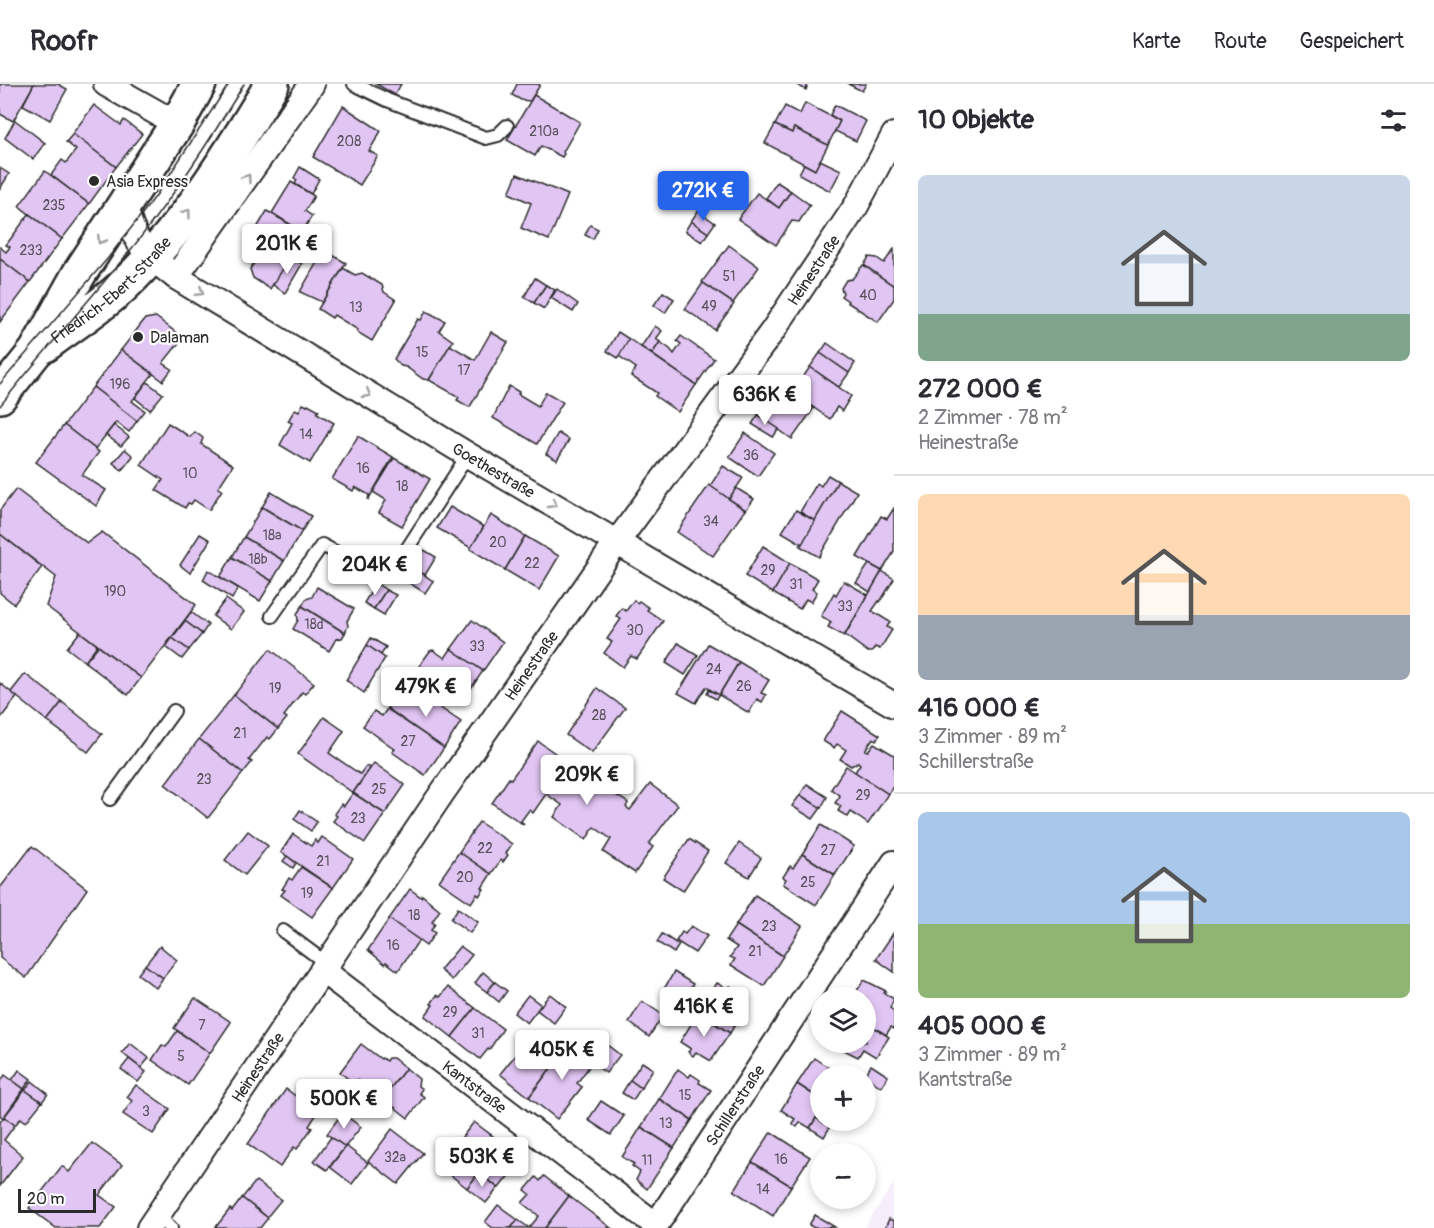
<!DOCTYPE html>
<html lang="de">
<meta charset="utf-8">
<style>
body{margin:0;font-family:Pangolin,sans-serif;background:#f2f2f3;color:#2b2b33;height:100vh;display:flex;flex-direction:column;font-size:22px;white-space:nowrap}
*{box-sizing:border-box;margin:0}
p{font-size:20px;color:#7c7c81}
.icon{flex:none;width:33px;height:33px;fill:none;stroke:currentColor;stroke-width:2;stroke-linecap:round;stroke-linejoin:round}
.map{position:relative;flex:1;overflow:hidden}
.panel{display:flex;flex-direction:column;background:#fff;width:540px}
.panel>*{flex:none}
.tools{position:absolute;left:810px;top:903px;display:grid;gap:12px}
.tools a{display:grid;place-items:center;width:66px;height:66px;border-radius:50%;background:#fff;box-shadow:0 3px 9px #0003;font-size:30px}
.scale{position:absolute;left:18px;bottom:15px;width:78px;box-sizing:border-box;padding-left:6px;border:3px solid #2b2b2b;border-top:0;font-size:16px;line-height:21px;white-space:nowrap;color:#2b2b2b;-webkit-text-stroke:4px #fff;paint-order:stroke}
.price{position:absolute;translate:-50% -51px;padding:0 14px;border-radius:6px;background:#fff;color:#222;font-size:20px;line-height:39px;filter:drop-shadow(0 2px 3px #0008)}
.price::after{content:'';position:absolute;left:50%;top:36px;width:18px;height:14px;margin-left:-9px;background:inherit;clip-path:polygon(0 0,100% 0,50% 100%)}
.price.current{background:#2563eb;color:#fff}
ul{padding:0;list-style:none}
li{display:grid;align-content:center;gap:12px;height:318px;padding:0 24px}
li+li{border-top:2px solid #e1e1e2}
li span{display:grid;place-items:center;height:186px;border-radius:9px;color:#555}
li>.icon{margin-inline-start:auto}
span .icon{width:108px;height:108px;fill:#fffc;stroke-width:1}
li b{font-size:26px}
h2{display:flex;justify-content:space-between;align-items:center;height:72px;padding:0 24px;font-size:26px}
header{display:flex;align-items:center;gap:36px;box-sizing:border-box;height:84px;padding:0 30px;background:#fff;border-bottom:2px solid #e1e1e2}
header strong{font-size:28px}
nav{display:flex;gap:33px;margin-inline-start:auto;font-size:21px}
main{display:flex;flex:1;min-height:0}
.map>svg:first-child{display:block}
</style>
<header>
<strong>Roofr</strong>
<nav><a>Karte</a><a>Route</a><a>Gespeichert</a></nav>
</header>
<main>
<div class="map">
<svg width="894" height="1144" viewBox="0 0 894 1144">
<rect width="100%" height="100%" fill="#fff"/>
<filter id="ink" filterUnits="userSpaceOnUse"><feTurbulence type="fractalNoise" baseFrequency=".0167" numOctaves="2"/><feDisplacementMap in="SourceGraphic" scale="12" xChannelSelector="R" yChannelSelector="G"/><feConvolveMatrix kernelMatrix="1 2 1 2 8 2 1 2 1" color-interpolation-filters="sRGB"/></filter>
<g filter="url(#ink)">
<polygon fill="#f6eefb" points="894,1099 894,1144 864,1144"/>
<g fill="#e1c5f3" stroke="#2b2b2b" stroke-width="1.5">
<polygon points="0,0 34,0 13,37 0,30"/>
<polygon points="34,0 58,0 67,5 50,36 23,21"/>
<polygon points="376,0 401,0 395,11"/>
<polygon points="517,0 538,0 540,1 530,17 521,16 512,11"/>
<polygon points="795,0 808,0 806,6"/>
<polygon points="848,0 866,0 862,7"/>
<polygon points="534,11 580,38 563,68 564,70 562,73 541,62 535,72 507,56"/>
<polygon points="805,19 840,37 828,61 794,44 792,49 775,41 785,22 800,30"/>
<polygon points="94,21 121,41 124,36 142,50 116,83 72,50"/>
<polygon points="835,21 866,37 856,57 835,47 840,37 830,31"/>
<polygon points="343,22 381,47 369,67 378,72 360,101 313,73"/>
<polygon points="15,36 45,59 33,75 5,54"/>
<polygon points="775,41 792,49 794,44 828,61 815,86 765,59"/>
<polygon points="73,50 116,83 89,120 51,91 62,76 66,79 76,66 66,58"/>
<polygon points="820,76 841,86 830,107 799,90 804,80 815,86"/>
<polygon points="300,83 319,95 311,110 295,100 297,96 294,94"/>
<polygon points="0,84 9,90 0,105"/>
<polygon points="45,87 89,120 62,155 19,122"/>
<polygon points="517,90 568,111 549,156 521,144 531,119 509,109"/>
<polygon points="291,98 314,112 305,127 312,132 304,145 297,142 296,144 272,129"/>
<polygon points="777,98 791,107 779,124 766,114"/>
<polygon points="791,107 810,121 799,138 792,137 776,161 738,135 757,109 779,124"/>
<polygon points="267,127 296,144 294,147 302,152 270,205 253,194 250,185 258,173 267,170 269,165 251,154"/>
<polygon points="698,127 715,139 708,149 691,137"/>
<polygon points="29,130 62,155 30,198 0,175 0,163 6,168 10,163 6,161"/>
<polygon points="691,137 708,149 702,158 685,147"/>
<polygon points="590,141 598,145 593,155 585,151"/>
<polygon points="729,161 759,183 733,219 702,198"/>
<polygon points="894,165 894,202 864,181 869,173 877,174 884,179"/>
<polygon points="324,166 346,179 321,220 322,218 300,208"/>
<polygon points="290,173 302,180 285,209 273,201"/>
<polygon points="0,175 30,198 0,238"/>
<polygon points="863,181 894,202 894,215 878,238 847,218 848,217 841,212 843,209 841,204 846,196 852,195"/>
<polygon points="343,184 355,191 362,189 382,201 384,208 396,216 372,257 357,248 358,246 334,231 332,234 318,225"/>
<polygon points="535,194 546,201 534,219 524,213"/>
<polygon points="703,199 734,220 715,246 685,225"/>
<polygon points="546,201 555,206 544,225 534,219"/>
<polygon points="557,205 578,220 573,228 551,214"/>
<polygon points="663,208 674,215 665,229 654,221"/>
<polygon points="426,227 445,237 439,247 453,257 429,296 423,295 406,283 401,282 394,275 418,235 421,236"/>
<polygon points="156,233 183,254 163,279 172,285 163,297 121,266 145,235"/>
<polygon points="655,242 662,247 656,255 660,258 652,270 641,263"/>
<polygon points="491,248 508,258 471,321 469,323 457,316 459,313 429,296 450,261 475,276"/>
<polygon points="618,248 629,255 618,274 607,267"/>
<polygon points="681,252 714,275 696,301 652,270 660,258 670,265 674,270 681,260 677,257"/>
<polygon points="629,255 696,301 678,328 655,312 657,309 631,292 636,284 619,272"/>
<polygon points="827,259 855,279 849,289 820,269"/>
<polygon points="121,266 153,290 132,317 145,327 137,337 93,303"/>
<polygon points="820,269 849,289 839,303 810,283"/>
<polygon points="810,283 851,312 842,327 837,323 830,335 792,309"/>
<polygon points="147,298 163,310 150,326 135,314"/>
<polygon points="780,300 814,324 792,355 758,331"/>
<polygon points="509,302 519,308 518,310 538,322 546,308 563,318 537,360 493,334"/>
<polygon points="93,303 137,337 129,348 116,338 95,365 64,341"/>
<polygon points="303,320 307,322 308,320 319,326 317,329 334,339 310,379 280,361 292,339 288,337 295,325 299,327"/>
<polygon points="758,331 779,345 773,353 752,340"/>
<polygon points="168,339 190,353 195,348 203,354 201,360 233,381 218,404 222,406 209,426 194,416 191,420 188,419 185,424 156,406 163,396 141,381"/>
<polygon points="64,341 99,368 82,391 106,406 96,422 36,378"/>
<polygon points="114,341 129,353 121,362 106,351"/>
<polygon points="558,349 569,356 557,376 546,370"/>
<polygon points="745,349 774,369 758,392 729,373"/>
<polygon points="358,352 393,373 368,416 369,411 355,403 353,407 332,395"/>
<polygon points="125,365 133,372 122,386 113,379"/>
<polygon points="394,374 430,395 402,442 379,429 386,416 373,408"/>
<polygon points="723,382 743,394 729,415 710,402"/>
<polygon points="828,391 838,397 815,437 800,428 817,399 821,402"/>
<polygon points="838,397 857,408 819,473 800,462"/>
<polygon points="709,401 745,426 713,472 677,448"/>
<polygon points="736,404 754,415 746,426 729,415"/>
<polygon points="16,405 87,459 102,448 196,521 141,594 46,522 56,493 0,450 0,426"/>
<polygon points="271,408 311,432 302,447 262,423"/>
<polygon points="262,423 302,447 284,477 244,453"/>
<polygon points="450,423 484,443 471,464 437,444"/>
<polygon points="894,424 894,468 882,487 857,473 881,432 887,435"/>
<polygon points="796,426 815,437 802,460 782,448"/>
<polygon points="491,431 525,452 505,486 470,465"/>
<polygon points="0,450 42,483 14,520 0,509"/>
<polygon points="200,450 210,456 190,489 180,481"/>
<polygon points="525,452 559,472 539,506 505,486"/>
<polygon points="244,453 284,477 272,497 232,473"/>
<polygon points="763,462 790,479 773,509 745,492"/>
<polygon points="424,466 436,473 425,491 413,484"/>
<polygon points="232,473 272,497 260,517 220,493"/>
<polygon points="790,479 818,495 812,505 817,508 811,518 806,515 800,525 773,509"/>
<polygon points="869,480 882,487 870,508 856,499"/>
<polygon points="414,484 433,497 425,509 406,497"/>
<polygon points="208,486 238,504 232,515 203,496"/>
<polygon points="882,487 894,495 880,518 879,517 872,527 890,538 887,543 892,546 880,565 875,563 872,568 868,568 845,551"/>
<polygon points="844,497 868,511 844,552 828,543 831,538 821,532 834,509 836,511"/>
<polygon points="376,499 386,506 374,525 364,519"/>
<polygon points="317,503 354,525 347,537 348,542 345,549 302,522 306,515 312,513"/>
<polygon points="386,506 396,511 384,531 374,525"/>
<polygon points="226,515 244,528 231,545 213,532"/>
<polygon points="634,516 637,519 639,517 649,524 647,526 663,537 637,575 631,572 623,583 604,569 612,558 607,555 621,535 616,532 622,524 626,527"/>
<polygon points="302,522 345,549 342,554 336,555 329,567 293,545 298,536 297,530"/>
<polygon points="191,528 208,541 202,550 185,537"/>
<polygon points="472,536 503,558 483,587 451,565"/>
<polygon points="185,537 202,550 189,566 172,554"/>
<polygon points="80,548 97,561 85,578 67,564"/>
<polygon points="172,554 189,566 182,575 166,563"/>
<polygon points="371,554 386,563 381,571 367,561"/>
<polygon points="678,559 698,571 685,591 666,579"/>
<polygon points="708,560 739,578 719,611 706,603 696,619 678,609"/>
<polygon points="367,561 385,574 364,609 346,596"/>
<polygon points="98,562 141,594 128,611 85,578"/>
<polygon points="270,565 314,599 305,610 302,608 284,632 287,634 278,645 234,611"/>
<polygon points="451,565 483,587 463,616 417,585 430,567 433,566 445,574"/>
<polygon points="739,578 769,596 761,609 766,611 762,618 757,615 749,629 719,611"/>
<polygon points="25,590 62,618 47,637 11,608"/>
<polygon points="0,599 17,613 0,635"/>
<polygon points="597,604 625,624 592,669 566,651"/>
<polygon points="709,606 719,611 716,615 707,610"/>
<polygon points="417,608 461,638 444,664 387,624 396,611 409,620"/>
<polygon points="234,611 278,645 270,655 267,653 249,676 252,678 243,689 199,655"/>
<polygon points="62,618 102,650 88,668 47,637"/>
<polygon points="387,625 444,664 425,691 392,668 395,665 363,642 374,627 382,632"/>
<polygon points="842,627 880,651 876,656 873,654 865,666 868,667 874,659 894,671 894,701 888,710 855,688 860,680 858,678 851,682 840,675 846,666 837,660 834,664 823,657"/>
<polygon points="324,633 344,647 329,669 360,690 366,682 370,684 353,709 298,670"/>
<polygon points="199,655 243,689 208,734 165,700"/>
<polygon points="538,657 570,680 568,683 577,689 579,686 628,719 626,723 630,726 650,700 678,721 649,760 653,763 635,789 603,768 611,755 594,743 586,756 554,733 562,721 546,710 533,729 529,726 521,737 524,741 492,719 509,694 511,695"/>
<polygon points="374,679 405,701 385,730 353,709"/>
<polygon points="846,682 888,710 868,740 851,728 848,733 838,727 841,722 835,719 840,712 831,705"/>
<polygon points="807,700 827,713 821,724 800,711"/>
<polygon points="353,709 385,730 365,759 333,737 337,732 334,730 341,720 344,722"/>
<polygon points="800,711 821,724 813,735 792,722"/>
<polygon points="300,726 317,738 311,747 294,735"/>
<polygon points="479,738 512,760 506,769 508,771 503,778 501,776 491,790 459,768"/>
<polygon points="821,741 854,762 835,791 802,770"/>
<polygon points="248,747 268,762 245,791 225,776"/>
<polygon points="293,750 311,762 315,756 318,759 322,753 353,775 333,804 281,768"/>
<polygon points="689,755 708,767 683,807 663,794"/>
<polygon points="739,759 761,774 749,793 726,779"/>
<polygon points="32,762 87,805 26,894 0,874 0,804"/>
<polygon points="459,768 491,790 482,804 484,805 479,812 477,810 471,819 439,797"/>
<polygon points="802,770 835,791 816,821 783,800 786,795 783,793 790,782 793,784"/>
<polygon points="287,772 296,779 293,784 283,777"/>
<polygon points="301,783 333,804 312,833 281,811 285,806 282,805 289,794 292,796"/>
<polygon points="410,805 421,813 422,811 440,826 432,838 435,840 431,846 435,849 426,862 389,835"/>
<polygon points="755,811 802,842 783,872 736,841"/>
<polygon points="458,824 478,838 470,849 451,835"/>
<polygon points="389,835 419,856 398,887 386,878 385,880 368,866"/>
<polygon points="736,841 783,872 764,902 731,881 735,875 730,873 737,863 726,856"/>
<polygon points="691,842 707,852 695,869 676,857 682,848 685,850"/>
<polygon points="894,848 894,888 876,875"/>
<polygon points="662,850 679,861 674,869 657,858"/>
<polygon points="160,862 177,876 163,894 145,881"/>
<polygon points="460,862 472,871 452,896 440,886"/>
<polygon points="145,881 163,894 156,904 138,890"/>
<polygon points="483,888 495,898 487,908 475,899"/>
<polygon points="674,888 693,900 683,916 664,905"/>
<polygon points="864,896 886,907 884,909 894,915 890,924 894,927 894,945 891,943 886,951 866,938 866,914 852,914"/>
<polygon points="495,898 507,907 499,918 487,908"/>
<polygon points="717,899 728,905 730,902 736,906 733,910 748,919 730,949 698,929"/>
<polygon points="448,903 475,924 452,953 425,932 433,921 431,920 437,911 440,913"/>
<polygon points="550,910 566,923 554,939 537,926"/>
<polygon points="528,911 541,921 527,939 514,929"/>
<polygon points="195,914 231,938 210,969 174,944"/>
<polygon points="642,917 663,931 649,953 629,938"/>
<polygon points="475,924 503,945 489,966 488,965 480,975 452,953"/>
<polygon points="698,929 730,949 711,977 696,968 693,972 688,968 691,965 680,958"/>
<polygon points="866,938 889,953 876,973 863,965 858,973 836,962 838,960 835,958 866,958"/>
<polygon points="177,947 210,969 188,1001 152,976 162,961 166,963"/>
<polygon points="571,958 594,976 577,999 582,1003 557,1035 529,1013"/>
<polygon points="130,959 149,974 141,984 122,969"/>
<polygon points="525,959 553,981 529,1013 500,990"/>
<polygon points="361,960 381,975 382,974 386,977 388,974 393,974 406,984 383,1014 358,996 354,1000 340,988"/>
<polygon points="606,960 620,971 606,989 592,979"/>
<polygon points="814,974 841,992 820,992 820,1015 797,1000"/>
<polygon points="129,975 146,988 138,998 121,985"/>
<polygon points="642,978 653,985 641,1004 630,996"/>
<polygon points="871,981 888,992 881,1003 865,992"/>
<polygon points="406,984 419,995 418,1002 422,1005 419,1009 424,1013 408,1034 383,1014"/>
<polygon points="678,985 689,993 691,990 700,996 699,999 711,1006 692,1036 659,1015"/>
<polygon points="19,986 31,995 24,1005 12,996"/>
<polygon points="5,991 24,1005 3,1034 0,1031 0,998"/>
<polygon points="630,996 641,1004 633,1016 622,1009"/>
<polygon points="32,997 48,1010 42,1018 25,1006"/>
<polygon points="797,1000 820,1015 820,1028 810,1044 800,1038 797,1043 792,1039 795,1035 781,1026"/>
<polygon points="136,1001 170,1025 153,1050 123,1030 132,1017 127,1013"/>
<polygon points="286,1005 318,1028 309,1042 312,1044 297,1065 294,1063 280,1083 248,1060"/>
<polygon points="25,1006 42,1018 26,1038 21,1034 15,1041 4,1033"/>
<polygon points="659,1015 692,1036 674,1064 641,1043"/>
<polygon points="601,1017 624,1032 611,1051 588,1036"/>
<polygon points="342,1029 361,1043 345,1063 327,1050"/>
<polygon points="4,1033 15,1041 4,1056 23,1072 0,1102 0,1038"/>
<polygon points="816,1034 830,1043 824,1053 810,1044"/>
<polygon points="474,1038 498,1056 475,1086 451,1067"/>
<polygon points="641,1043 674,1064 647,1105 636,1096 640,1088 632,1082 634,1080 622,1073"/>
<polygon points="392,1045 423,1069 398,1100 368,1077"/>
<polygon points="771,1048 810,1073 791,1102 752,1078"/>
<polygon points="331,1053 345,1063 327,1086 314,1077"/>
<polygon points="498,1056 522,1075 499,1104 475,1086"/>
<polygon points="92,1059 122,1081 99,1111 116,1123 100,1144 56,1144 29,1124 62,1082 69,1088"/>
<polygon points="346,1062 368,1079 352,1100 330,1083"/>
<polygon points="453,1068 479,1089 467,1104 440,1083"/>
<polygon points="752,1078 791,1102 773,1132 734,1107"/>
<polygon points="479,1089 498,1104 486,1119 467,1104"/>
<polygon points="544,1092 569,1112 545,1144 529,1144 539,1132 522,1119 530,1110 525,1106 536,1093 540,1097"/>
<polygon points="256,1097 281,1116 267,1133 242,1114"/>
<polygon points="569,1112 611,1144 545,1144"/>
<polygon points="242,1114 268,1134 260,1144 215,1144 230,1125 232,1127"/>
<polygon points="831,1114 853,1114 847,1124"/>
<polygon points="498,1121 518,1136 511,1144 493,1144 485,1138"/>
<polygon points="815,1131 835,1143 814,1144 809,1141"/>
<polygon points="889,1135 894,1137 894,1144 885,1144"/>
<polygon points="518,1136 528,1143 527,1144 511,1144"/>
</g>
<g fill="none" stroke-linecap="round" stroke-linejoin="round">
<g stroke="#2b2b2b" stroke-width="16">
<g id="lane">
<polyline points="354,0 387,16 486,54 498,51 507,42"/>
<polyline points="272,532 322,461 362,482 403,471 468,371"/>
<polyline points="110,715 174,627"/>
<polyline points="283,847 326,879"/>
<polyline points="157,1132 171,1144"/>
</g>
</g>
<g stroke="#2b2b2b" stroke-width="28">
<g id="street">
<polyline points="106,0 177,40"/>
<path id="s1" d="M 124,120 C 134,159 144,169 176,193 L 468,371 L 894,621"/>
<polyline points="176,193 312,0"/>
<path id="s2" d="M 322,886 L 656,1141"/>
<path id="s3" d="M 149,1144 L 440,712 L 617,458 L 774,245 L 856,122 L 894,51"/>
<path id="s4" d="M 654,1144 L 894,779"/>
</g>
</g>
<g stroke="#2b2b2b" stroke-width="38">
<g id="secondary">
<path id="s5" d="M 45,261 C 70,242 99,224 122,203 C 184,145 229,72 272,0"/>
<polyline points="0,312 36,267 79,190 177,40 199,0"/>
</g>
</g>
<use href="#lane" stroke="#fff" stroke-width="12"/>
<use href="#street" stroke="#fff" stroke-width="24"/>
<use href="#secondary" stroke="#fff" stroke-width="33"/>
<g stroke="#2b2b2b" stroke-width="1.5">
<polyline points="0,300 108,174 155,113 229,0"/>
<path d="M 0,322 C 44,266 92,214 137,158 C 176,108 211,55 244,0"/>
</g>
</g>
<defs><path id="oneway-chevron" d="M-2-3.5L2.5 0L-2 3.5" fill="none" stroke-width="1.6" stroke-linecap="round" stroke-linejoin="round" transform="scale(1.5)"/></defs>
<g stroke="#a0a0a0">
<use href="#oneway-chevron" transform="translate(247 94) rotate(-54)"/>
<use href="#oneway-chevron" transform="translate(187 129) rotate(-54)"/>
<use href="#oneway-chevron" transform="translate(101 156) rotate(123)"/>
<use href="#oneway-chevron" transform="translate(200 208) rotate(32)"/>
<use href="#oneway-chevron" transform="translate(367 310) rotate(31)"/>
<use href="#oneway-chevron" transform="translate(553 420) rotate(30)"/>
</g>
</g>
<g fill="#2b2b2b" stroke="#fff" stroke-width="2">
<circle cx="94" cy="97" r="6"/>
<circle cx="138" cy="253" r="6"/>
</g>
<g text-anchor="middle" stroke-width="4.5" stroke-linejoin="round" paint-order="stroke">
<g font-size="14" fill="#58525d">
<text x="544" y="52">210a</text>
<text x="349" y="62">208</text>
<text x="54" y="126">235</text>
<text x="31" y="171">233</text>
<text x="729" y="197">51</text>
<text x="868" y="216">40</text>
<text x="709" y="227">49</text>
<text x="356" y="228">13</text>
<text x="422" y="273">15</text>
<text x="464" y="291">17</text>
<text x="120" y="305">196</text>
<text x="306" y="355">14</text>
<text x="751" y="376">36</text>
<text x="363" y="389">16</text>
<text x="190" y="394">10</text>
<text x="402" y="407">18</text>
<text x="711" y="442">34</text>
<text x="272" y="456">18a</text>
<text x="498" y="463">20</text>
<text x="258" y="480">18b</text>
<text x="532" y="484">22</text>
<text x="768" y="491">29</text>
<text x="796" y="505">31</text>
<text x="115" y="512">190</text>
<text x="845" y="527">33</text>
<text x="314" y="545">18d</text>
<text x="635" y="551">30</text>
<text x="477" y="567">33</text>
<text x="714" y="590">24</text>
<text x="744" y="607">26</text>
<text x="275" y="609">19</text>
<text x="599" y="636">28</text>
<text x="240" y="654">21</text>
<text x="408" y="662">27</text>
<text x="204" y="700">23</text>
<text x="379" y="710">25</text>
<text x="863" y="716">29</text>
<text x="358" y="739">23</text>
<text x="485" y="769">22</text>
<text x="828" y="771">27</text>
<text x="323" y="782">21</text>
<text x="465" y="798">20</text>
<text x="808" y="803">25</text>
<text x="307" y="814">19</text>
<text x="414" y="836">18</text>
<text x="769" y="847">23</text>
<text x="393" y="866">16</text>
<text x="755" y="872">21</text>
<text x="450" y="933">29</text>
<text x="202" y="946">7</text>
<text x="478" y="954">31</text>
<text x="181" y="977">5</text>
<text x="685" y="1016">15</text>
<text x="146" y="1032">3</text>
<text x="666" y="1044">13</text>
<text x="395" y="1078">32a</text>
<text x="781" y="1080">16</text>
<text x="647" y="1081">11</text>
<text x="763" y="1110">14</text>
</g>
<g font-size="16" fill="#2b2b2b" stroke="#fff" text-anchor="start">
<text x="106" y="103">Asia Express</text>
<text x="150" y="259">Dalaman</text>
</g>
<g font-size="16" fill="#2b2b2b" stroke="#fff">
<text dy="6" stroke="none"><textPath href="#s3" startOffset="1166">Heinestraße</textPath></text>
<text dy="6" stroke="none"><textPath href="#s5" startOffset="86">Friedrich-Ebert-Straße</textPath></text>
<text dy="6" stroke="none"><textPath href="#s1" startOffset="464">Goethestraße</textPath></text>
<text dy="6" stroke="none"><textPath href="#s3" startOffset="680">Heinestraße</textPath></text>
<text dy="6" stroke="none"><textPath href="#s3" startOffset="194">Heinestraße</textPath></text>
<text dy="6" stroke="none"><textPath href="#s2" startOffset="192">Kantstraße</textPath></text>
<text dy="6" stroke="none"><textPath href="#s4" startOffset="147">Schillerstraße</textPath></text>
</g>
</g>
</svg>
<div class="tools">
<a><svg class="icon" aria-label="layers" viewBox="0 0 24 24"><path d="M12 4l9 5-9 5-9-5zM3 14l9 5 9-5"/></svg></a>
<a>+</a>
<a>−</a>
</div>
<div class="scale">20 m</div>
<b class="price current" style="left:703px;top:138px">272K €</b>
<b class="price" style="left:287px;top:191px">201K €</b>
<b class="price" style="left:765px;top:342px">636K €</b>
<b class="price" style="left:375px;top:512px">204K €</b>
<b class="price" style="left:426px;top:634px">479K €</b>
<b class="price" style="left:587px;top:722px">209K €</b>
<b class="price" style="left:704px;top:954px">416K €</b>
<b class="price" style="left:562px;top:997px">405K €</b>
<b class="price" style="left:344px;top:1046px">500K €</b>
<b class="price" style="left:482px;top:1104px">503K €</b>
</div>
<section class="panel">
<h2>10 Objekte<svg class="icon" aria-label="filters" viewBox="0 0 24 24"><path d="M4 7h16M4 17h16"/><circle cx="9" cy="7" r="2"/><circle cx="15" cy="17" r="2"/></svg></h2>
<ul>
<li><span style="background:linear-gradient(#c9d6e8 75%,#7fa58c 0)"><svg class="icon" aria-label="home" viewBox="0 0 24 24"><path d="M3 11l9-7 9 7M6 9v11h12V9"/></svg></span><div><b>272 000 €</b><p>2 Zimmer · 78 m²</p><p>Heinestraße</p></div></li>
<li><span style="background:linear-gradient(#ffd9b3 65%,#9aa5b1 0)"><svg class="icon" aria-label="home" viewBox="0 0 24 24"><path d="M3 11l9-7 9 7M6 9v11h12V9"/></svg></span><div><b>416 000 €</b><p>3 Zimmer · 89 m²</p><p>Schillerstraße</p></div></li>
<li><span style="background:linear-gradient(#a9c7e8 60%,#8fb573 0)"><svg class="icon" aria-label="home" viewBox="0 0 24 24"><path d="M3 11l9-7 9 7M6 9v11h12V9"/></svg></span><div><b>405 000 €</b><p>3 Zimmer · 89 m²</p><p>Kantstraße</p></div></li>
</ul>
</section>
</main>
